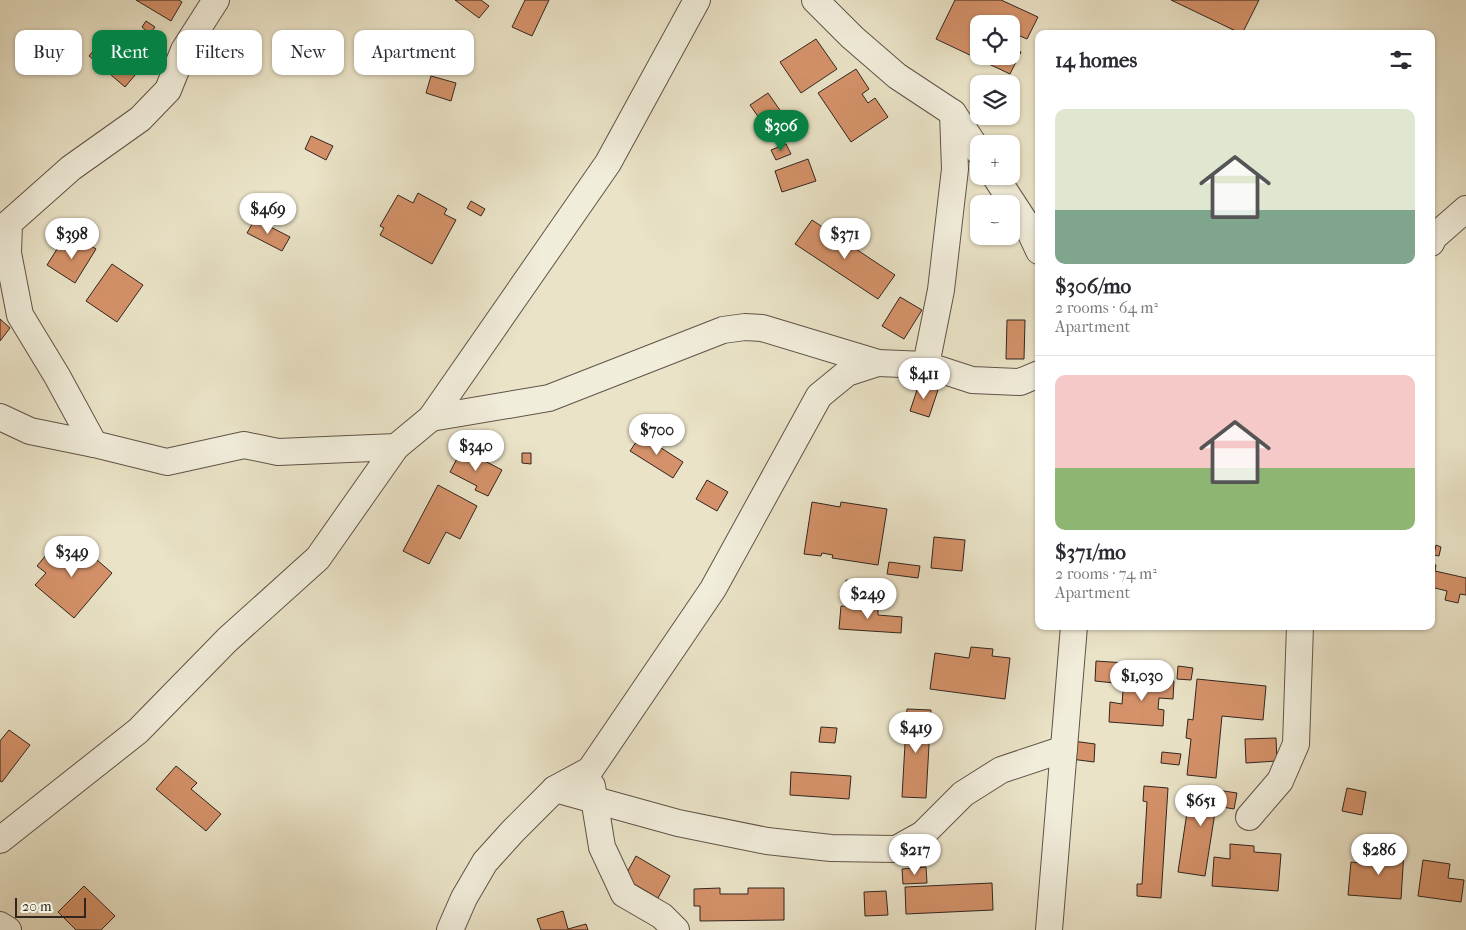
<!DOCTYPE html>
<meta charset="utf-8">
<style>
body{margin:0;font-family:"IM FELL French Canon",serif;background:#f7f7f7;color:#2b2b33;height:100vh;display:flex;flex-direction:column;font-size:19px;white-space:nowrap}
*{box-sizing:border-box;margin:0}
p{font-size:16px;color:#7c7c81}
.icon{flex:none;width:28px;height:28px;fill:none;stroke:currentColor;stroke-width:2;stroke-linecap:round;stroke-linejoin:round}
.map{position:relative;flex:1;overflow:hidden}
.drawer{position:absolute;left:1035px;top:30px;width:400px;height:600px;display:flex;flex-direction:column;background:#fff;border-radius:10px;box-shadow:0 1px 4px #0004}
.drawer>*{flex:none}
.hud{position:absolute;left:15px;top:30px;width:475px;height:45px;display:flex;gap:10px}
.buttons{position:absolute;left:970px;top:15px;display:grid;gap:10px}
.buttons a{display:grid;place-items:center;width:50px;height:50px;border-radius:10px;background:#fff;box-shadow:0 1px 4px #0004;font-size:25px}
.scale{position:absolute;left:15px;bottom:12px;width:71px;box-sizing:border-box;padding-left:5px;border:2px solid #31251e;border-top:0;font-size:14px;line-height:18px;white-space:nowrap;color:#31251e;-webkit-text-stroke:4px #f1eddb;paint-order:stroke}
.price{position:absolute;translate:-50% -42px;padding:0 11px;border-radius:18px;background:#fff;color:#222;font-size:16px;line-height:32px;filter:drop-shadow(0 1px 2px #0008)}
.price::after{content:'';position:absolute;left:50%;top:30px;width:15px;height:11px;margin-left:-8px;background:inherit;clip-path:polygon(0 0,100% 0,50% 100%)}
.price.active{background:#0b8043;color:#fff}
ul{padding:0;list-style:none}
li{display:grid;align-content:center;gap:10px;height:265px;padding:0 20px}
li+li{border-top:1px solid #e1e1e2}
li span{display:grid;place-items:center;height:155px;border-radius:10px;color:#555}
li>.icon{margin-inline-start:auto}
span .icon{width:90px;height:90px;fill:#fffc;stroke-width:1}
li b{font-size:21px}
h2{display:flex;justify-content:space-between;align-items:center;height:60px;padding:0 20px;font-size:21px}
.chip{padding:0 18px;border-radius:10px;background:#fff;box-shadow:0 1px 4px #0004;font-size:18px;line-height:45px}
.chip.active{background:#0b8043;color:#fff}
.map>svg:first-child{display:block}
</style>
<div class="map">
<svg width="1466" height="930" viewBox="0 0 1466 930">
<rect width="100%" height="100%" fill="#eae3c7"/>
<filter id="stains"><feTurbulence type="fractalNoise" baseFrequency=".004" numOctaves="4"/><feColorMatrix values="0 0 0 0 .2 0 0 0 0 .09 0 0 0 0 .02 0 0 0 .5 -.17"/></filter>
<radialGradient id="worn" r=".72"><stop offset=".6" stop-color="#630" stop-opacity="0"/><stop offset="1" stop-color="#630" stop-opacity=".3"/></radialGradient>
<g fill="#d5926a" stroke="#31251e">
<polygon points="136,0 179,0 182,2 171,21"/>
<polygon points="455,0 481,0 489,6 479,18"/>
<polygon points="525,0 549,0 532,36 512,27"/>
<polygon points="955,0 1001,0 1038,17 1027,39 1011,32 1011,24 979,24 979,56 1011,56 1011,48 1021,52 1010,74 936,39"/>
<polygon points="1171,0 1259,0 1242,34"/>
<polygon points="146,21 155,27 150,34 142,27"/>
<polygon points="105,37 141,68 125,87 89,56"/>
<polygon points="816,39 837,69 801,93 780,62"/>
<polygon points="856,69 869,89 862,94 868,103 875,98 888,117 851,142 818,93"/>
<polygon points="431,76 456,83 451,101 426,93"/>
<polygon points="768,93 784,116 766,128 750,105"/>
<polygon points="311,136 333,146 326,160 305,149"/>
<polygon points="786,144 791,154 776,160 771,150"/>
<polygon points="808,159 816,181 782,192 775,171"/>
<polygon points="418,193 447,209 444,214 456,220 432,264 380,235 384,228 380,226 398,195 413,203"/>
<polygon points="471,201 485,209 481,216 467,208"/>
<polygon points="255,219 290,237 282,251 247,233"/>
<polygon points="812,220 895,275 878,299 795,244"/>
<polygon points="79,238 96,249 75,283 47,265 59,246 69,252"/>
<polygon points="112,264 143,285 117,322 86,301"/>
<polygon points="900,297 922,310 904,339 882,326"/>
<polygon points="0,319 10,328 0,341"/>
<polygon points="1007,320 1025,320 1024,359 1006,359"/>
<polygon points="919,384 938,390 929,417 910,411"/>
<polygon points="641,435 683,462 673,478 630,451"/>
<polygon points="462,449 502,470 488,496 475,490 477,486 450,472"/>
<polygon points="522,453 531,453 531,464 522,463"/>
<polygon points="707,480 728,492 717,511 696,499"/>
<polygon points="438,485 477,506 460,539 446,532 429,564 403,551"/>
<polygon points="812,502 840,507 841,502 887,509 878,565 832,558 833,555 822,553 821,556 804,554"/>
<polygon points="934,537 965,540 962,571 931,568"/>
<polygon points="74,540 112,573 74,618 35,585 46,573 37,566 52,548 61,555"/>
<polygon points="1436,545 1441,547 1439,556 1434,555"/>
<polygon points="889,562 920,566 918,578 887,574"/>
<polygon points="1431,564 1436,565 1435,571 1466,578 1466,595 1460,594 1458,603 1445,600 1447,591 1431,587"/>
<polygon points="846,580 862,582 861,594 845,592"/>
<polygon points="841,606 878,608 878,615 902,617 901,633 839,629"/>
<polygon points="971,647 993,649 992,656 1010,658 1005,699 930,689 935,653 969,658"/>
<polygon points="1096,661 1126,663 1124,684 1095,681"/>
<polygon points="1178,666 1193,668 1191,680 1177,679"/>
<polygon points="1124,677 1174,681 1173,699 1159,698 1158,709 1164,710 1163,726 1109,722 1110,702 1122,704"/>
<polygon points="1197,679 1266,686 1263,720 1222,716 1216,778 1187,775 1191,739 1186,738 1188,719 1193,720"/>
<polygon points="907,709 931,710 926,798 902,797"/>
<polygon points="821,727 837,728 835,743 819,742"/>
<polygon points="9,730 30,745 2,782 0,781 0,741"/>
<polygon points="1276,738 1277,761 1246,763 1245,739"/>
<polygon points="1073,741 1095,744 1094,762 1071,759"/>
<polygon points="1162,752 1181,754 1179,765 1161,763"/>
<polygon points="176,766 197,783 191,789 221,814 206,831 156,789"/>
<polygon points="791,772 851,776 849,799 790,795"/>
<polygon points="1144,786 1168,788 1161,898 1137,896 1137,884 1142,884 1147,802 1143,801"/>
<polygon points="1191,786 1237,793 1234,809 1216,806 1205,876 1178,872"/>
<polygon points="1347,788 1366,792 1362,815 1342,811"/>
<polygon points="1230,844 1254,846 1254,852 1281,854 1278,891 1212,886 1214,857 1230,859"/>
<polygon points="1379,848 1404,851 1401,899 1348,895 1351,862 1378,865"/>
<polygon points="636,856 670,876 658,898 624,878"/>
<polygon points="1423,860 1450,864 1448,878 1464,880 1461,902 1418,896"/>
<polygon points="926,867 927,883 903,884 902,869"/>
<polygon points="992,883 993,910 906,914 905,887"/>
<polygon points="84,886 115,916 101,930 76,930 58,912"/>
<polygon points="720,888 720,894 748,894 748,888 784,888 784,920 700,921 700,906 694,906 694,889"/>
<polygon points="886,891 888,915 865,916 864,892"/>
<polygon points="563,911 568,929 586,924 588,930 541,930 537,919"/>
</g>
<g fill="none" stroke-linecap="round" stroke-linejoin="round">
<g stroke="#5f5448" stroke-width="28">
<g id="street">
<polyline points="815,0 852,37 897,76 953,113 979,152"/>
<polyline points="995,176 1027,225 1039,251"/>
<polyline points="1431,243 1434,237 1466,209"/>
<polyline points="926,365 941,290 955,169 953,113"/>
<polyline points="0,417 30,431 94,444 167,462 244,445 278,452 396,447"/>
<polyline points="431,418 549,398 723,330 745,327 762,328 878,363 926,365 972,380 1020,382 1039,374"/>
<polyline points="94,444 57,376 20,315 8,253 9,223 71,168 140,119 168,90 184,50 216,0"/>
<polyline points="592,786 602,847 624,894 662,916 676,930"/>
<polyline points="555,789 678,823 767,841 831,848 896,849 923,834 963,794 1001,770 1064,749"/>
<polyline points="1249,817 1280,781 1296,744 1300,626"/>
<polyline points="0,840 138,731 227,640 318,558 396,447 431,418 608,163 697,0"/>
<polyline points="0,925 8,930"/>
<polyline points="450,930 464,898 485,862 513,831 555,789 590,770 713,589 819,396 847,373 878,363"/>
<polyline points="1049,930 1074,626"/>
</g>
</g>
<use href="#street" stroke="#f1eddb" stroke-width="26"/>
</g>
<rect width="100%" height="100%" filter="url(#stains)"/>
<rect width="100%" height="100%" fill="url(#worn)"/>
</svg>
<div class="buttons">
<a><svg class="icon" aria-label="locate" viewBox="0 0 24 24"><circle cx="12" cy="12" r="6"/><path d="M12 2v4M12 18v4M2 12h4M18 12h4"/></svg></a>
<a><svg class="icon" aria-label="layers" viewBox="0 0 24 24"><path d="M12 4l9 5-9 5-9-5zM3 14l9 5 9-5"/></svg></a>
<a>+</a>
<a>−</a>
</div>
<div class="scale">20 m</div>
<b class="price active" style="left:781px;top:152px">$306</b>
<b class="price" style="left:268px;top:235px">$469</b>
<b class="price" style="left:72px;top:260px">$398</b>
<b class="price" style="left:845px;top:260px">$371</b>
<b class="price" style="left:924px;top:400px">$411</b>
<b class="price" style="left:657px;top:456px">$700</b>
<b class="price" style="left:476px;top:472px">$340</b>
<b class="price" style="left:72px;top:578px">$349</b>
<b class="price" style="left:868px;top:620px">$249</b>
<b class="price" style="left:1142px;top:702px">$1,030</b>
<b class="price" style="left:916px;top:754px">$419</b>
<b class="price" style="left:1201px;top:827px">$651</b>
<b class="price" style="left:915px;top:876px">$217</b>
<b class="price" style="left:1379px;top:876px">$286</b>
<div class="hud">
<a class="chip">Buy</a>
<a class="chip active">Rent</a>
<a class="chip">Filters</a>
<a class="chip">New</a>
<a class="chip">Apartment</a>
</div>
<section class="drawer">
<h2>14 homes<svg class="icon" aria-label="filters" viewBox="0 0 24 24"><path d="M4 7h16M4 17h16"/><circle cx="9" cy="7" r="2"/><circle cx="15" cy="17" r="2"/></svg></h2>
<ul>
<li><span style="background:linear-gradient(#dfe7d0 65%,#7fa58c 0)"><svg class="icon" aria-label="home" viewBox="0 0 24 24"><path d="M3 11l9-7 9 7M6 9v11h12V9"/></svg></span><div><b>$306/mo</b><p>2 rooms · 64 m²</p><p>Apartment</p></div></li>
<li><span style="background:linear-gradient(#f6c9c9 60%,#8fb573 0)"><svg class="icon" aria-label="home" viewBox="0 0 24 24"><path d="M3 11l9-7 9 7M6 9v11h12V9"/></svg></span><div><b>$371/mo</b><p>2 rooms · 74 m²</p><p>Apartment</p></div></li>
</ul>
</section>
</div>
